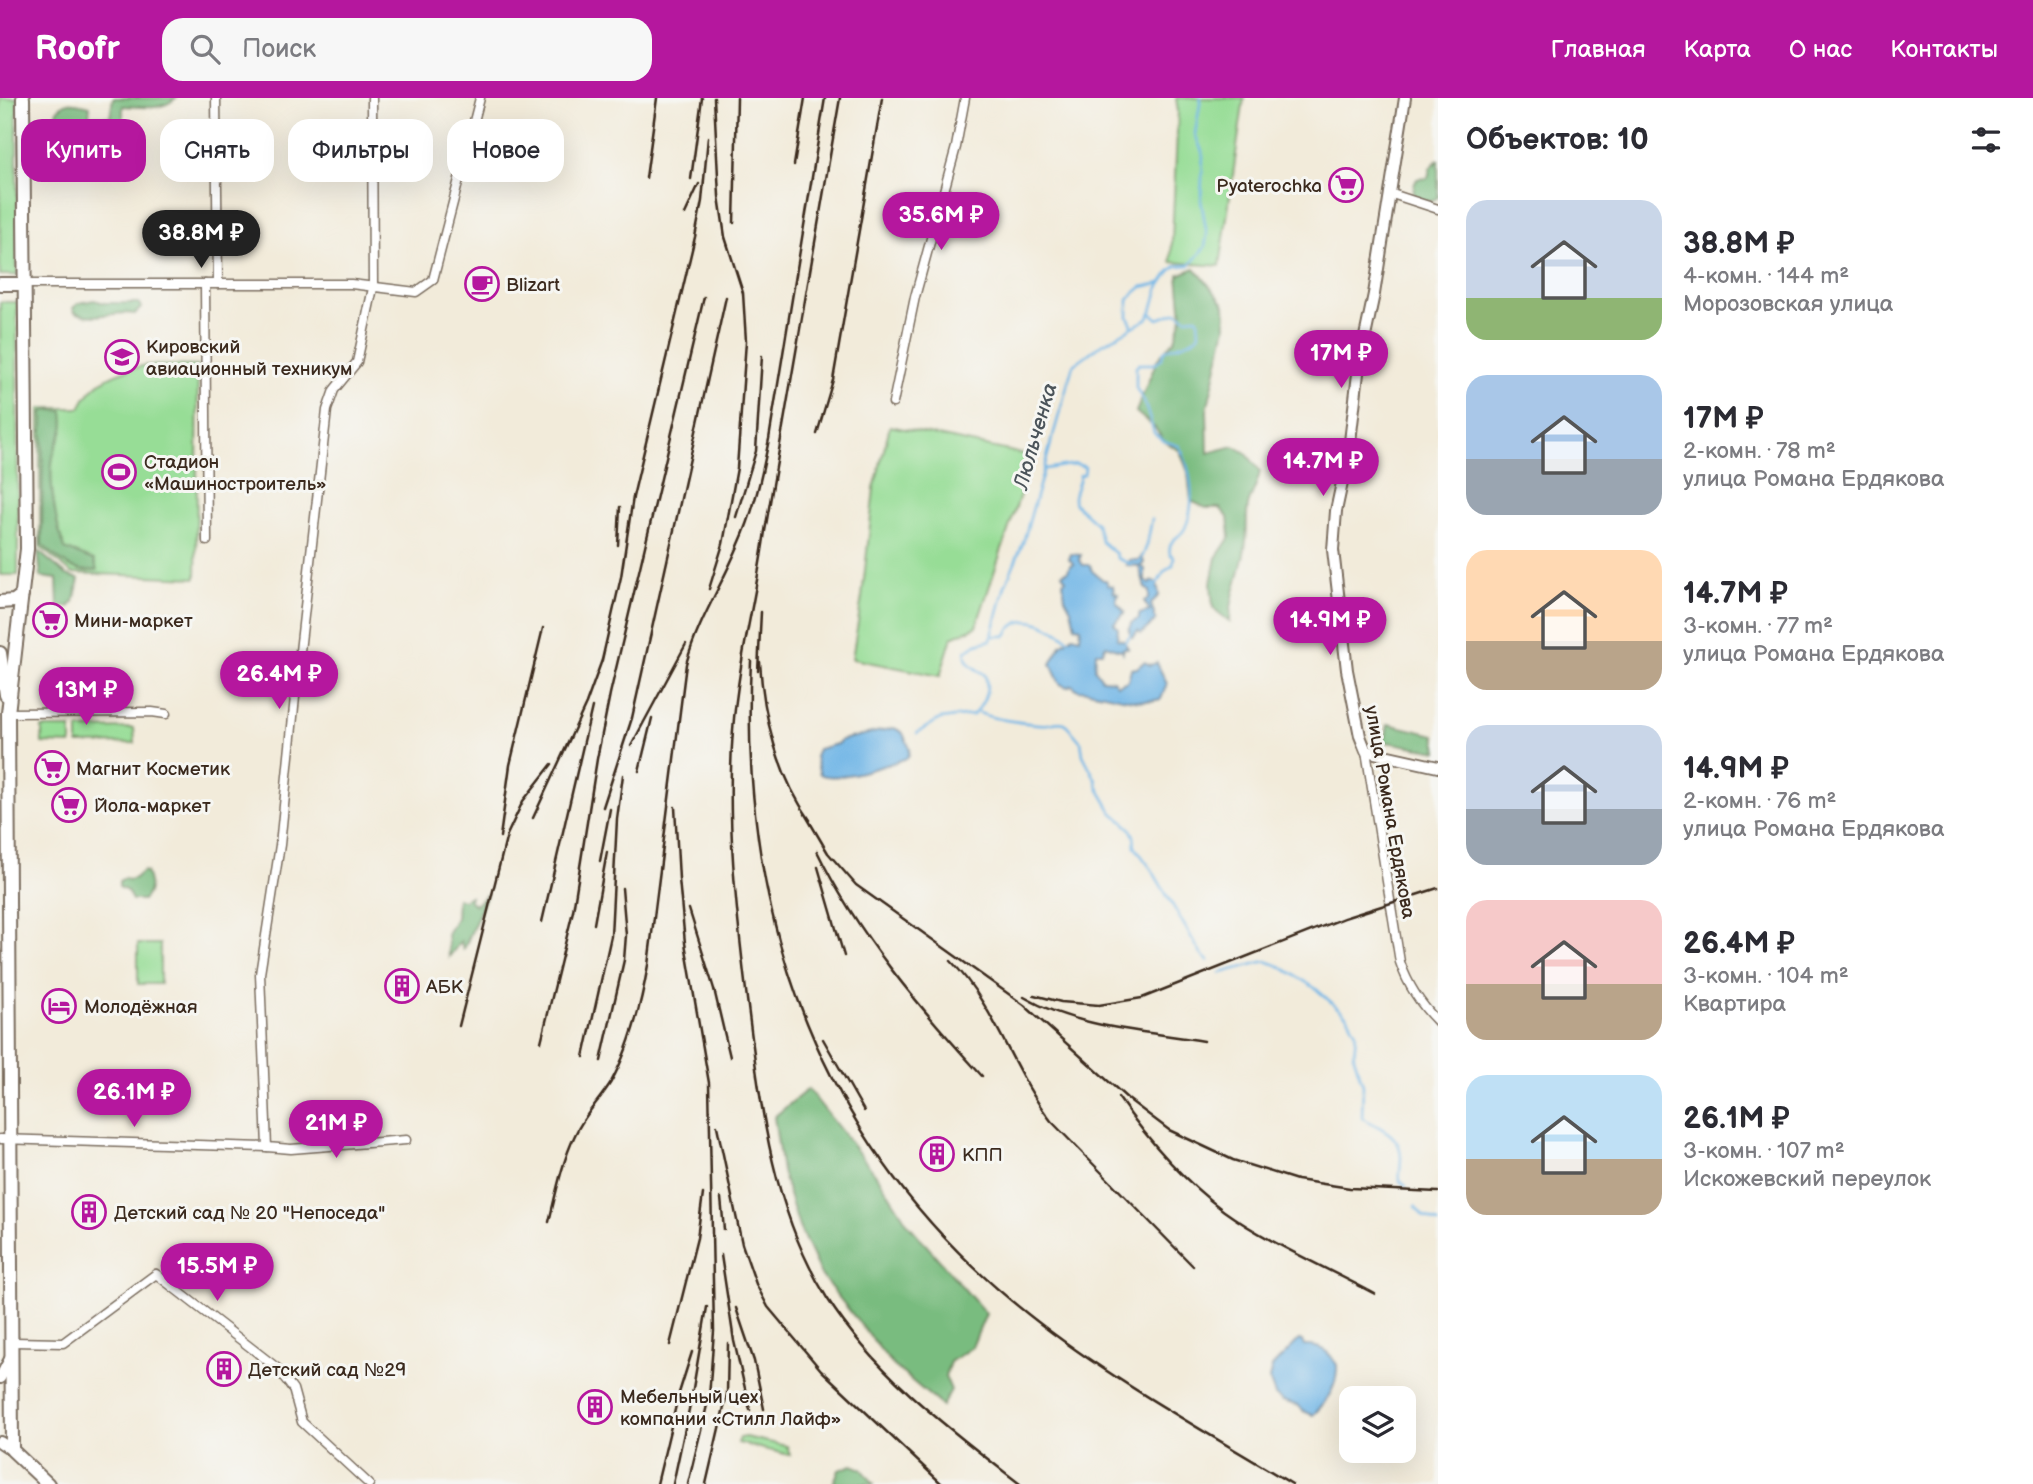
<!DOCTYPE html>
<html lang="ru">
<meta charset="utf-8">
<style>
body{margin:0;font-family:"Balsamiq Sans",sans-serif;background:#f7f7f7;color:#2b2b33;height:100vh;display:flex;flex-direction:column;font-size:26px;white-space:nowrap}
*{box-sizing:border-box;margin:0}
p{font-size:23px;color:#7c7c81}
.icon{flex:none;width:38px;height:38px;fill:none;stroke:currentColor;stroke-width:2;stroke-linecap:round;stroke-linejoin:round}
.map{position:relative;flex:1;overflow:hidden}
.side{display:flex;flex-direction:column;background:#fff;width:595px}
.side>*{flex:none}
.banner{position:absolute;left:21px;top:21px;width:665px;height:63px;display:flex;gap:14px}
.fabs{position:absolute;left:1339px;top:1288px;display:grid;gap:14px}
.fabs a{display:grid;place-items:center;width:77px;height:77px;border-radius:14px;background:#fff;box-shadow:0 7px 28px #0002;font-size:35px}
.price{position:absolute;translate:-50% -60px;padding:0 16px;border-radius:24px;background:#b5179e;color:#fff;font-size:23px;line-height:46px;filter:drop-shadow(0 2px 4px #0008)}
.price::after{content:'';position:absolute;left:50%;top:42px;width:21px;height:16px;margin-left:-10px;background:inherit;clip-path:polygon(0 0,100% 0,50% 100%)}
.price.current{background:#222;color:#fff}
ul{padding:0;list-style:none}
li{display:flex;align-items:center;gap:21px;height:175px;padding:0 28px}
li span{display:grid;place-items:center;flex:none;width:196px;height:140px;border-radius:21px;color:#555}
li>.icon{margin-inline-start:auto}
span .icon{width:84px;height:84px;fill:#fffc;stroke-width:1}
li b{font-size:30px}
h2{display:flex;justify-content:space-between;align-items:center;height:84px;padding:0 28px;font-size:30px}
.chip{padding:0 24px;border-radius:21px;background:#fff;box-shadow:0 7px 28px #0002;font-size:24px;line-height:63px}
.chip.current{background:#b5179e;color:#fff}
header{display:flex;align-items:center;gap:42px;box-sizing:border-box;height:98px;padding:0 35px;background:#b5179e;color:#fff}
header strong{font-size:33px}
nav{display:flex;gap:38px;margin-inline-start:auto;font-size:24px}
.search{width:490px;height:63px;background:#f7f7f7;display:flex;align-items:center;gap:18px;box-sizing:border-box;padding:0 24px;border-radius:21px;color:#7c7c81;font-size:26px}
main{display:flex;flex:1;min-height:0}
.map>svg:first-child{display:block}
</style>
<header>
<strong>Roofr</strong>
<div class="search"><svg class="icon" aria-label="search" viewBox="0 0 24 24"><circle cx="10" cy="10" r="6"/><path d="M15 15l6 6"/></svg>Поиск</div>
<nav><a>Главная</a><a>Карта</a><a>О нас</a><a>Контакты</a></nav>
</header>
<main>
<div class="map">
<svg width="1438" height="1386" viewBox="0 0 1438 1386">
<rect width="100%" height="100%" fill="#f6f6f2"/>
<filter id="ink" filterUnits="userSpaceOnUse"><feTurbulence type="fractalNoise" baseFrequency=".0143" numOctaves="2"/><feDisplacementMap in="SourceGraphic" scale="14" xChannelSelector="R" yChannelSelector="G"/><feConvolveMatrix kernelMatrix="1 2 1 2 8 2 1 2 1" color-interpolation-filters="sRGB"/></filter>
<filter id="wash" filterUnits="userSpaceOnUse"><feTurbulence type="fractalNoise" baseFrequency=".00686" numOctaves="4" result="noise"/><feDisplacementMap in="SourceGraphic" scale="28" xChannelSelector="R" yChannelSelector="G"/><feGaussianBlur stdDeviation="1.57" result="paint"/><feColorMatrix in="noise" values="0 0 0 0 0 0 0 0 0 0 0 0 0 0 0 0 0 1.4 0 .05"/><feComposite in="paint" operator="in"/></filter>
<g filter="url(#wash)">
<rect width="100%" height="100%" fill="#f2ebda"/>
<g fill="#97dd96" stroke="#69845a" stroke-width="2">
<rect x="0" y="0" width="17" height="177"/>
<polygon points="1176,0 1244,0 1220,168 1171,164 1178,13"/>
<polygon points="0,204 17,204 18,477 0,477"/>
<path d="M 147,267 L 198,268 L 196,480 L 72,475 L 40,449 L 40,310 L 80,310 C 93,281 118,273 147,267 Z"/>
<polygon points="890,328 1033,358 976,529 952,539 940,578 852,561 862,499 874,391"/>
<polygon points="42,630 71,630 71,646 42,645"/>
<polygon points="134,630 135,645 78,646 78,631"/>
<rect x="138" y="846" width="22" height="40"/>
<polygon points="745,1339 787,1348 790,1357 738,1345 740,1340"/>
</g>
<g fill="#79bc7f" stroke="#5a734e" stroke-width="2">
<path d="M 113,0 L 176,0 C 162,13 141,9 123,8 L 123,28 L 116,30 L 70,30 L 56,14 C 66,0 76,5 90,8 L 89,18 L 110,19 Z"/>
<polygon points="1438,62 1438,99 1432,103 1424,103 1413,98 1414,87 1417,81 1428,80 1430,70"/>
<path d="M 1195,170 L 1225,207 L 1226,229 L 1207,312 L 1208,355 L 1234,348 L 1246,355 L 1260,373 C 1258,385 1253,393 1249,404 C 1245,416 1248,431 1246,443 C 1243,473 1230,494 1230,524 L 1213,510 L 1211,485 L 1216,460 L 1230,439 L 1228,419 L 1220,410 L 1206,410 L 1191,403 L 1188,374 L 1180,353 L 1164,343 L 1155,330 L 1136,314 L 1157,262 L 1175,241 L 1182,219 L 1178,177 Z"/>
<path d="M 94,202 L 105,205 L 139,205 L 141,210 L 135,216 C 114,212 95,223 75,214 L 73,210 L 79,205 Z"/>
<path d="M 53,312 L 63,313 C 66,338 60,334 54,355 C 47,379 56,428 65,451 L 94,462 L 97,472 C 71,476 62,463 42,447 L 43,313 Z"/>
<polygon points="38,453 67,477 79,481 74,504 69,509 58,508 57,481 41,479"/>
<polygon points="1388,626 1435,637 1438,653 1380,643 1386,638"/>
<path d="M 143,773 L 146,774 C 150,785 152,792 143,802 L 132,802 L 127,793 L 119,789 L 119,783 L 125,780 L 128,782 L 135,780 Z"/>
<polygon points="487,796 465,849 463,851 461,843 449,859 447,836 456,820 457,800 463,802 470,798 470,803 475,807"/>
<polygon points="808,991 880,1082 908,1126 986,1216 972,1249 950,1264 945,1278 951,1292 942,1308 893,1267 821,1177 799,1129 782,1074 774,1019"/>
<polygon points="852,1367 862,1371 874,1386 833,1386 839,1372"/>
</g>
<g fill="#6fb5e6" stroke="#557082" stroke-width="2">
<path d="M 1071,456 L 1081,457 L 1079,461 L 1083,467 L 1090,467 L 1092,473 L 1103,482 L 1106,482 L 1108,487 L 1113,488 L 1114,495 L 1118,496 L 1116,504 L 1125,514 L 1114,525 L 1118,530 L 1117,541 L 1123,542 L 1128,550 L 1124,550 L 1123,554 L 1122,551 L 1119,552 L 1106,547 L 1102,554 L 1096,554 L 1095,571 L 1102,581 L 1113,582 L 1117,587 L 1128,583 L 1131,571 L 1137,570 L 1144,564 L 1150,567 L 1157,565 L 1167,586 L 1161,601 C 1135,608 1105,593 1078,592 L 1072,587 L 1067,589 L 1060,586 L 1051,566 L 1061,547 L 1073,538 L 1080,540 L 1081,529 L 1075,528 L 1071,511 L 1065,500 L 1063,484 L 1066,482 L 1062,476 L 1068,473 L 1070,467 L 1074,466 L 1069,461 Z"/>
<polygon points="1142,458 1144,465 1141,468 1145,471 1145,483 1150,486 1152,483 1157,485 1159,497 1151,506 1156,522 1141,536 1138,533 1132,539 1129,533 1131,525 1139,521 1139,516 1150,513 1144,503 1149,500 1149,493 1145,490 1139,468 1126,467 1129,462 1139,462"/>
<path d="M 894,630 L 902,634 C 906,642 913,651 907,660 C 890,666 835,685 820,676 L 815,659 L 818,651 L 837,646 L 841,642 Z"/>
<path d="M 1299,1242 L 1302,1243 L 1304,1248 C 1320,1247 1329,1253 1337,1267 C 1338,1287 1327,1304 1313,1317 L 1303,1313 L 1299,1308 L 1283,1303 L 1275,1297 L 1269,1281 L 1272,1269 Z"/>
</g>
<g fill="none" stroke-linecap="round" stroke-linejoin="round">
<g stroke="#6fb5e6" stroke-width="2.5">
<path d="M 1151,215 L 1158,221 L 1177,214 L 1186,220 L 1196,219 L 1198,221 L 1199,236 C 1189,248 1177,245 1164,253 L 1162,260 L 1155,266 L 1139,266 L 1136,269 L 1136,290 L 1144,303 L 1154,335 L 1164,343 L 1179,348 C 1192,370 1196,407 1185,430 C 1180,441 1167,440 1170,456 L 1174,459 L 1173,467 L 1164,474 L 1156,488"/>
<polyline points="1132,227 1128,219 1128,201 1142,189 1161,185"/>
<path d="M 1045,371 L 1076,366 L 1085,369 L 1084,376 L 1080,377 C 1080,387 1071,396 1075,406 L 1097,426 L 1101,443 L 1116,456 L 1117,460 L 1130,466"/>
<polyline points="1142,460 1147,447 1152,421"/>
<path d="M 994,538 L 1005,538 C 1008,535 1009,531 1012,529 C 1028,514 1055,531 1069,542"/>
<polyline points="1123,547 1131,536"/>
<path d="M 978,614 C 989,621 1034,627 1048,626 C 1055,625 1058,623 1065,625 L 1081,644 L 1083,657 L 1096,682 L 1098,690 L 1112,714 L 1130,730 L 1134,738 L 1135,749 L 1152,772 L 1201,856 L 1208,863"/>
<path d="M 917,635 L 940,621 L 973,617 C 984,606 990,592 985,577 C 976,570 964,567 966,553 L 976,546 L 991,542 L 1005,488 L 1023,445 L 1073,267 L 1099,248 L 1147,221 L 1152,213 L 1158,191 L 1170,173 L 1177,168 L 1190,167 L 1205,149 L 1207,137 L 1201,102 L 1203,56 L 1195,36 L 1201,0"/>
<path d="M 1221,875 L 1266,863 L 1282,869 L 1315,890 L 1348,919 L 1356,934 L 1354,959 L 1363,987 L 1362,1020 C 1378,1029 1401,1036 1401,1059 C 1401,1067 1399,1075 1400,1083 L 1406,1088"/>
<polyline points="1415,1108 1423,1118 1438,1125"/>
</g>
</g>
</g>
<g filter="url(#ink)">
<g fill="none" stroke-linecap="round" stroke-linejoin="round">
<g stroke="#7b6e60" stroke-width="11">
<g id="street">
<polyline points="216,0 218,186"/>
<polyline points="1389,95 1438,111"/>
<polyline points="23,186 351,186 416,194 433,182 480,0"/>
<polyline points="205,186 207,443"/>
<polyline points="893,305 915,199 956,49 965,0"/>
<polyline points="8,615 152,614 166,616"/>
<path d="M 1366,653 L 1400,864 C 1408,888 1420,906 1438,924"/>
<polyline points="0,1041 267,1049 291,1051 406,1042"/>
<polyline points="267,1049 260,876 280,747 296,589 327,312 334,292 357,264 373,190 372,0"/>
<polyline points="13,1244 63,1245 156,1176 277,1270 293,1291 302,1324 369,1386"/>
</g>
</g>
<g stroke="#7b6e60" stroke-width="14">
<g id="secondary">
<polyline points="1405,0 1374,196 1359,267 1349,352 1336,413 1333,452 1347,572 1360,638 1366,653 1438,669"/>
<polyline points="0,1280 11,1259"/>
<polyline points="0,1344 12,1352"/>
</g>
</g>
<g stroke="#7b6e60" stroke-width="16">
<g id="primary">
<polyline points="23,0 27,451 8,615 12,1352 48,1386"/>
<polyline points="0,186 23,186"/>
<polyline points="0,504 14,503 22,497"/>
<polyline points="0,555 6,597"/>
</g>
</g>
<use href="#street" stroke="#fff" stroke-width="8"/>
<use href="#secondary" stroke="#fff" stroke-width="10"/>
<use href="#primary" stroke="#fff" stroke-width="12"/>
<g stroke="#3b2a1e" stroke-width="2.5">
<path d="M 840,0 L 765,433 C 756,500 738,565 733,632 C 726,721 736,812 747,901 C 760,1003 771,1111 827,1200 C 876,1277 949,1331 1020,1386"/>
<polyline points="794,67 805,0"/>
<polyline points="646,80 657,0"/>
<polyline points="691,81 702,0"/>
<polyline points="685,116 699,86"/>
<polyline points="734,125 737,0"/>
<polyline points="817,336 833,282 882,0"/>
<polyline points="736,419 756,353 762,258"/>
<polyline points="618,447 620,409"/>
<polyline points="709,491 723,446 737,370 746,243 743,195 725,139 719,98 714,0"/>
<path d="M 751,563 C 738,822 822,1054 1029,1217 C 1111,1282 1203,1332 1292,1386"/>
<path d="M 760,564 C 763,617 778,678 810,722"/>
<polyline points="758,573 761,514"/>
<polyline points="631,648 686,546"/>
<polyline points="639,673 652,620"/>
<polyline points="603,709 632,620 726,199"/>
<polyline points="675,709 679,781 685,845 709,985 714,1233 709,1299 688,1386"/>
<polyline points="805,716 828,755 856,787 1024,907 1128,1001 1169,1032 1233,1062 1297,1082 1350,1090 1438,1094"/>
<polyline points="533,720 586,606 602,562 621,479 633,399 695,139 702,103 708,39"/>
<polyline points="500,739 510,667 543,530"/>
<path d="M 817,753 C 857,836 920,910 982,978"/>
<polyline points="600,763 610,711"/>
<polyline points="818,769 844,858"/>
<polyline points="689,811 714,891 730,959"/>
<polyline points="542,824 592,609"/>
<polyline points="594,826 607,754"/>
<path d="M 951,863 C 996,909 1012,973 1051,1023 L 1193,1168"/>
<polyline points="1034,897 1061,904 1099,907 1142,900 1344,820 1438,790"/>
<path d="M 1024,899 C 1077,930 1144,933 1204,943"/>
<polyline points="459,928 507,737 523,703 552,666"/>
<polyline points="823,941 864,1013"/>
<polyline points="541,944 573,813 597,661 610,596 704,199"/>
<polyline points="584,959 611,838 617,721 623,677"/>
<polyline points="601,963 624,862 626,837 622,790"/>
<path d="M 1118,999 C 1148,1042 1181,1081 1224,1113 C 1267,1144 1327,1170 1375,1196"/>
<polyline points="717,1028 742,1146 756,1186 768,1209 821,1272 942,1386"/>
<polyline points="721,1100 724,1132"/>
<path d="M 549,1124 C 556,1095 562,1064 575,1037 C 584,1017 600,1002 611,984 C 631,948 641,907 648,867 L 686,566 C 698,523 722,487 739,446 C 754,413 762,377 769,341 L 825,0"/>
<polyline points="721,1157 734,1243 750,1312"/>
<polyline points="736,1210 754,1263 764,1311"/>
<polyline points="670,1247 697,1140 703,1096"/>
<polyline points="657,1386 679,1295 692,1254"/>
<polyline points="673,1386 691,1302 707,1209"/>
<polyline points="706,1386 727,1296 728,1245"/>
</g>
</g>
</g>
<defs>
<g id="supermarket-ring" transform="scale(1.75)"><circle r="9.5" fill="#f6f6f2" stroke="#b5179e" stroke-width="1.5"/><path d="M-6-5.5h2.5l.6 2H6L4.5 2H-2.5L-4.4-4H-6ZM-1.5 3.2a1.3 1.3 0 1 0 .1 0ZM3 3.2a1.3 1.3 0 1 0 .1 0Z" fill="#b5179e"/></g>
<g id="cafe-ring" transform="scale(1.75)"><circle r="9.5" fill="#f6f6f2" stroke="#b5179e" stroke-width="1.5"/><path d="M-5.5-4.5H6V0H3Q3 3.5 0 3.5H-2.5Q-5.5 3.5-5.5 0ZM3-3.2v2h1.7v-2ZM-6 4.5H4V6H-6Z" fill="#b5179e"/></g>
<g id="university-ring" transform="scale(1.75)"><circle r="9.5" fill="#f6f6f2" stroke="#b5179e" stroke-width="1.5"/><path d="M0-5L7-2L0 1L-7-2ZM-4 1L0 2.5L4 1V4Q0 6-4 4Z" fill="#b5179e"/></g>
<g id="stadium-ring" transform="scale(1.75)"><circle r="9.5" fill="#f6f6f2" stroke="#b5179e" stroke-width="1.5"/><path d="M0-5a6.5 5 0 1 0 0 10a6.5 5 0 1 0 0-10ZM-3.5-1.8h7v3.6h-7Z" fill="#b5179e"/></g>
<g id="building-ring" transform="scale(1.75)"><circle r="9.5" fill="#f6f6f2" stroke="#b5179e" stroke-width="1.5"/><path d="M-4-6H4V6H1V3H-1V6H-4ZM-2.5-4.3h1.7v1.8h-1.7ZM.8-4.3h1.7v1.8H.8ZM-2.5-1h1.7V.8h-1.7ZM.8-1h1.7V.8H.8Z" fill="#b5179e"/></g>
<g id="hotel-ring" transform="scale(1.75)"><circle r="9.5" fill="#f6f6f2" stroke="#b5179e" stroke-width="1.5"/><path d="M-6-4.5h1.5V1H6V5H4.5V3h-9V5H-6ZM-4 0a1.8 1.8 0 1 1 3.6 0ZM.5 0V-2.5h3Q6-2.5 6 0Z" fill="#b5179e"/></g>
</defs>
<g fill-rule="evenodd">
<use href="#supermarket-ring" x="1346" y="87"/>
<use href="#cafe-ring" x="482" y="186"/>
<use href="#university-ring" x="122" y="259"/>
<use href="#stadium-ring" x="119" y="374"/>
<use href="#supermarket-ring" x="50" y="522"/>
<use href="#supermarket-ring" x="52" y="670"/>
<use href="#supermarket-ring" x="69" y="707"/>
<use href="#building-ring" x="402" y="888"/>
<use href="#hotel-ring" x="59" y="908"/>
<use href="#building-ring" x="937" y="1056"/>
<use href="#building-ring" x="89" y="1114"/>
<use href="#building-ring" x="224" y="1271"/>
<use href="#building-ring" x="595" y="1309"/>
</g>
<g text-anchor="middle" stroke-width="6" stroke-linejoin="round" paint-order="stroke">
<g font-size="19" fill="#3b2a1e" stroke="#f6f6f2" text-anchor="start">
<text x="1322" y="94" text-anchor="end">Pyaterochka</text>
<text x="506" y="193">Blizart</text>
<text x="146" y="255">Кировский<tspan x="146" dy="22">авиационный техникум</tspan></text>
<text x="144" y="370">Стадион<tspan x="144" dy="22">«Машиностроитель»</tspan></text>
<text x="74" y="529">Мини-маркет</text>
<text x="76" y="677">Магнит Косметик</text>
<text x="94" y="714">Йола-маркет</text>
<text x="426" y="895">АБК</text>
<text x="84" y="915">Молодёжная</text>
<text x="962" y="1063">КПП</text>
<text x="114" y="1121">Детский сад № 20 "Непоседа"</text>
<text x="248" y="1278">Детский сад №29</text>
<text x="620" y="1305">Мебельный цех<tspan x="620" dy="22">компании «Стилл Лайф»</tspan></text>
</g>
<g font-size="19" fill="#3b2a1e" stroke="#f6f6f2">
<text transform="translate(1391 714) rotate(80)" y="7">улица Романа Ердякова</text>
</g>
<g font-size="21" font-style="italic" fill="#4b545a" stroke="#f6f6f2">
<text transform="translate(1035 338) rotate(-74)" y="7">Люльченка</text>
</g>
</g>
</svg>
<div class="fabs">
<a><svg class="icon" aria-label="layers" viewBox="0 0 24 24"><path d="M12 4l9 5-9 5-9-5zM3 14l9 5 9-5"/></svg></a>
</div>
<b class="price" style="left:941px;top:154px">35.6M ₽</b>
<b class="price current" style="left:201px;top:172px">38.8M ₽</b>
<b class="price" style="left:1341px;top:292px">17M ₽</b>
<b class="price" style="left:1323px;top:400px">14.7M ₽</b>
<b class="price" style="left:1330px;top:559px">14.9M ₽</b>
<b class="price" style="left:279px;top:613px">26.4M ₽</b>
<b class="price" style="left:86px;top:629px">13M ₽</b>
<b class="price" style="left:134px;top:1031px">26.1M ₽</b>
<b class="price" style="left:336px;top:1062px">21M ₽</b>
<b class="price" style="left:217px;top:1205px">15.5M ₽</b>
<div class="banner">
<a class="chip current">Купить</a>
<a class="chip">Снять</a>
<a class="chip">Фильтры</a>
<a class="chip">Новое</a>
</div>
</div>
<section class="side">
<h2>Объектов: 10<svg class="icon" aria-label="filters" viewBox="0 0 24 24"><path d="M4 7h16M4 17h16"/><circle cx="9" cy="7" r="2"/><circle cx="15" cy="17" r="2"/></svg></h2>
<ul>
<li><span style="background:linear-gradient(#c9d6e8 70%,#8fb573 0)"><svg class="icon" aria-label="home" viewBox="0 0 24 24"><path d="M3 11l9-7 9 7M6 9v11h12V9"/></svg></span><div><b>38.8M ₽</b><p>4-комн. · 144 m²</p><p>Морозовская улица</p></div></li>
<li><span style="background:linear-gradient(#a9c7e8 60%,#9aa5b1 0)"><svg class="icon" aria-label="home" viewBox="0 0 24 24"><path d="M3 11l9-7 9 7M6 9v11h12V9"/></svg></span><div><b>17M ₽</b><p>2-комн. · 78 m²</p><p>улица Романа Ердякова</p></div></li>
<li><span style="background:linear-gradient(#ffd9b3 65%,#b9a48a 0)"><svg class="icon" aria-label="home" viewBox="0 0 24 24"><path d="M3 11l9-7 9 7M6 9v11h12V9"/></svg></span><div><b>14.7M ₽</b><p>3-комн. · 77 m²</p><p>улица Романа Ердякова</p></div></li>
<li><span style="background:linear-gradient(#c9d6e8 60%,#9aa5b1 0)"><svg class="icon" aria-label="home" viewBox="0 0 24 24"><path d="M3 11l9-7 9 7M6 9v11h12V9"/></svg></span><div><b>14.9M ₽</b><p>2-комн. · 76 m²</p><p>улица Романа Ердякова</p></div></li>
<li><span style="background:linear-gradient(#f6c9c9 60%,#b9a48a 0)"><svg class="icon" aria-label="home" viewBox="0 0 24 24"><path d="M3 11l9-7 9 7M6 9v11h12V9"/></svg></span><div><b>26.4M ₽</b><p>3-комн. · 104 m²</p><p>Квартира</p></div></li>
<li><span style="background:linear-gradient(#bfe0f5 60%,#b9a48a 0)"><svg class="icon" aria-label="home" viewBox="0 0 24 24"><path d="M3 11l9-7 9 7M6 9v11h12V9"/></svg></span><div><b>26.1M ₽</b><p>3-комн. · 107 m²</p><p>Искожевский переулок</p></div></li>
</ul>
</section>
</main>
